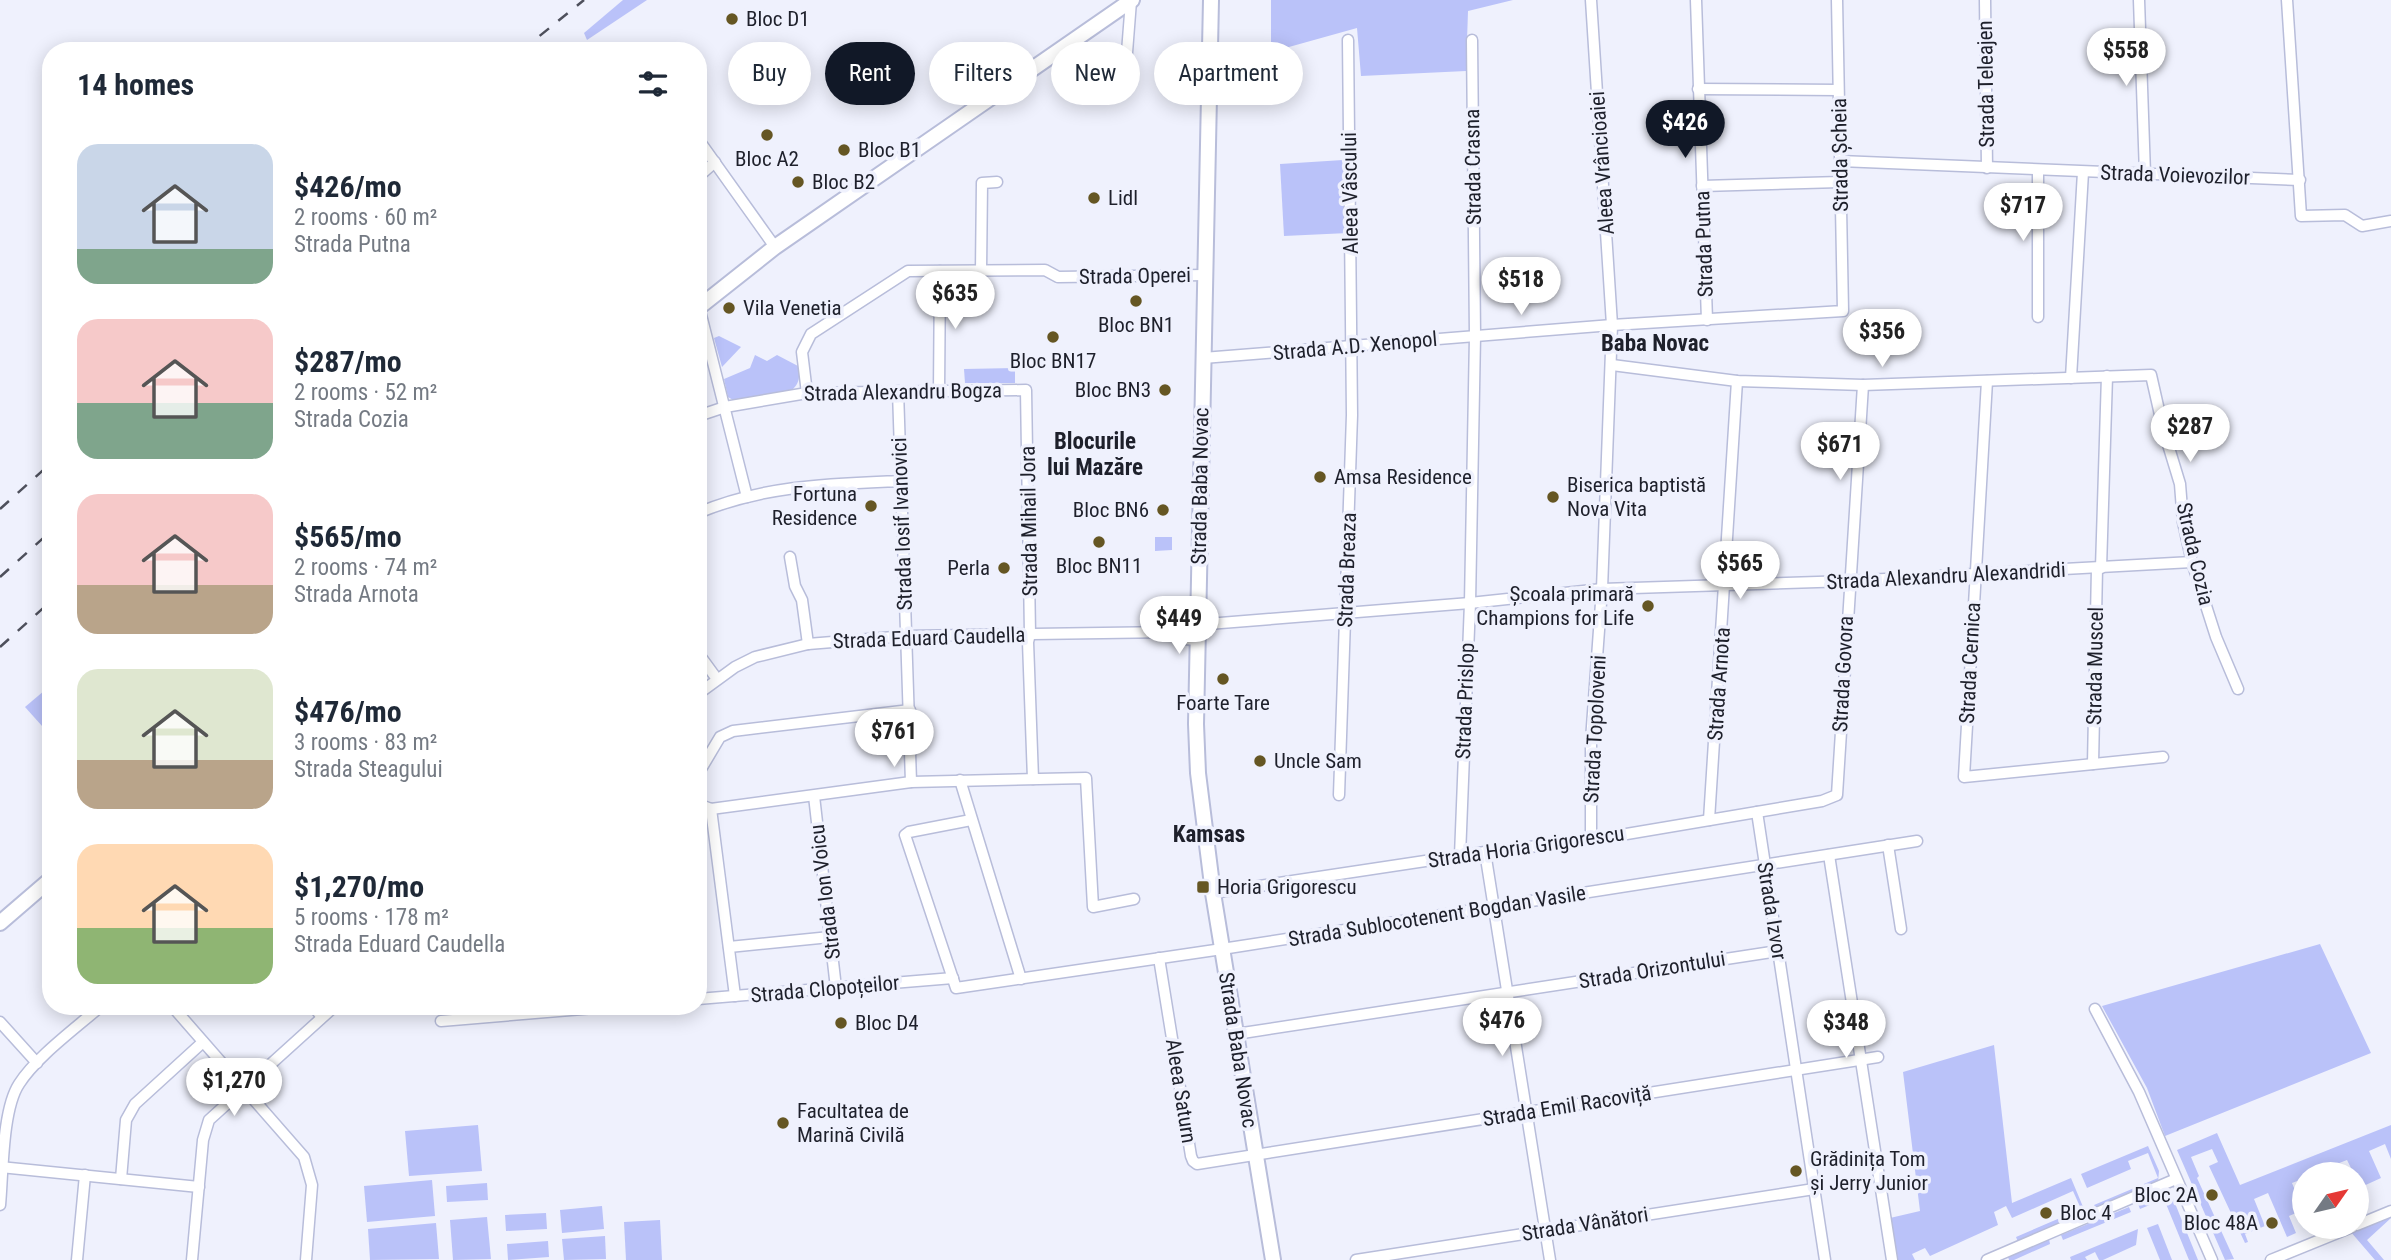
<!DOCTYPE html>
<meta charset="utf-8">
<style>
body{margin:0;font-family:"Roboto Condensed",sans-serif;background:#f2f2f3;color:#1f2937;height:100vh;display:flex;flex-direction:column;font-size:26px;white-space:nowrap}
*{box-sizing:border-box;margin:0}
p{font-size:23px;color:#747a83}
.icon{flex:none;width:38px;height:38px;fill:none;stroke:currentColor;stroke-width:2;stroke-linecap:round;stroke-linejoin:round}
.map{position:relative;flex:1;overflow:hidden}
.details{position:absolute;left:42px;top:42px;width:665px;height:973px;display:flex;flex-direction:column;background:#fff;border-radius:28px;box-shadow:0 4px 18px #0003}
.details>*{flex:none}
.banner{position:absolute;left:728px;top:42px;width:665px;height:63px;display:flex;gap:14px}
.needle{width:46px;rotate:56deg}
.fabs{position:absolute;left:2292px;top:1162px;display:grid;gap:14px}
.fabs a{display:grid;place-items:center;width:77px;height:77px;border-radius:50%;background:#fff;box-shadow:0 4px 18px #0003;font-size:35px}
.price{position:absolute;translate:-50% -60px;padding:0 16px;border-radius:24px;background:#fff;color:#222;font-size:23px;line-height:46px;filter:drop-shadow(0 2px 4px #0008)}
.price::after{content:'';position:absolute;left:50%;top:42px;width:21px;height:16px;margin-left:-10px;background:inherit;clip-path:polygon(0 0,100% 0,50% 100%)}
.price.active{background:#111827;color:#fff}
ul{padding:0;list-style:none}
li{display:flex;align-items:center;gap:21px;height:175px;padding:0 35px}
li span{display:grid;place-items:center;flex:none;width:196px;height:140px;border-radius:21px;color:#555}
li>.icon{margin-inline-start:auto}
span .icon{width:84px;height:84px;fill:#fffc;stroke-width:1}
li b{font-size:30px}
h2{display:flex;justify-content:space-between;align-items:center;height:84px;padding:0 35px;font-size:30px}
.tag{padding:0 24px;border-radius:32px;background:#fff;box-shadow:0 4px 18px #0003;font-size:24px;line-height:63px}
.tag.active{background:#111827;color:#fff}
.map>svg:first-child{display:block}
</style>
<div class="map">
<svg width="2391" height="1260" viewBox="0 0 2391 1260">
<rect width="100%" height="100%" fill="#eff1fd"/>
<g fill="#bac2f9">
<polygon points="623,0 647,0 587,40 584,33"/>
<polygon points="1271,0 1513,0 1468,11 1466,71 1361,76 1357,28 1271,52"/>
<polygon points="1343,160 1348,233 1284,236 1280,164"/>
<polygon points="719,336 741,347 722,367 714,338"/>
<path d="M 755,355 L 767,361 L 777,355 L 798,366 C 800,377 800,383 791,391 L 733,400 L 728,397 L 724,379 L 750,368 Z"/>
<polygon points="1015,368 1015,383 965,383 964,369"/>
<polygon points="1155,537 1172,537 1172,550 1155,551"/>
<polygon points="51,685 51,736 25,707"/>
<polygon points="2320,944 2371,1053 2165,1136 2147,1088 2102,1006"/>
<polygon points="1994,1045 2012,1203 2071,1178 2086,1214 2018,1242 2016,1237 2081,1209 2073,1191 2012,1218 2006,1206 1994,1212 1998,1225 1930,1256 1925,1248 1912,1254 1915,1260 1897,1260 1890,1218 1920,1211 1903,1072"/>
<polygon points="478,1125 482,1171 409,1176 405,1131"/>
<polygon points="2391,1125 2391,1159 2385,1144 2369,1151 2381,1178 2359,1188 2357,1174 2354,1174 2347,1160 2329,1167 2332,1174 2305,1174 2305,1178 2292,1183 2303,1210 2289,1216 2296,1233 2287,1237 2268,1193 2254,1199 2265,1226 2245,1234 2248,1242 2245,1243 2209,1166 2218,1162 2212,1149 2191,1157 2199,1176 2197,1178 2234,1259 2225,1260 2177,1150 2217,1133 2240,1185"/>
<polygon points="2148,1146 2159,1171 2158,1182 2096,1208 2094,1205 2158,1178 2148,1153 2128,1161 2131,1169 2087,1188 2081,1174"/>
<polygon points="432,1180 435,1216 367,1222 364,1186"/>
<polygon points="487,1183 488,1200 447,1202 446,1186"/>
<polygon points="2170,1191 2198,1260 2189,1260 2164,1199 2140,1209 2138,1204"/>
<polygon points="602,1206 604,1229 562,1233 560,1210"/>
<polygon points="2129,1207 2131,1212 2063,1240 2061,1235"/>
<polygon points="546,1213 547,1229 506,1231 505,1215"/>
<polygon points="2391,1213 2391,1218 2367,1240 2384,1260 2375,1260 2350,1231"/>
<polygon points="487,1217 491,1259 453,1260 450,1220"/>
<polygon points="660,1220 662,1260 626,1260 624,1222"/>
<polygon points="436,1223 439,1259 370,1260 368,1229"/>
<polygon points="2158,1224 2172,1260 2160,1260 2147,1228"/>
<polygon points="2138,1229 2136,1245 2103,1260 2099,1260 2095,1252 2085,1257 2087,1260 2071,1260 2070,1257"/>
<polygon points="605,1236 606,1259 564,1260 562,1239"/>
<polygon points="2049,1239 2050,1244 2014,1260 2009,1260 2008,1257"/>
<polygon points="548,1241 549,1257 508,1260 507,1244"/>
</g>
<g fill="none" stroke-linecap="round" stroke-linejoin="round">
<g stroke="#b8bdda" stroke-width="13">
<g id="street">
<polyline points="1591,0 1612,325 1602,589 1591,740 1591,840"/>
<polyline points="1696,0 1707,320"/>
<polyline points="1985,0 1987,168"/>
<polyline points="2139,0 2145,174"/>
<polyline points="2287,0 2301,216 2345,215 2362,226 2391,221"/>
<polyline points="1125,78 1131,1"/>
<polyline points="1698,89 1838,90"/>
<polyline points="698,139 775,247"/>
<polyline points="1840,161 2300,180"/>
<polyline points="2038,170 2038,317"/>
<polyline points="698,177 715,162"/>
<polyline points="1702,186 1840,182"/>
<polyline points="981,271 982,183 997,182"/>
<polyline points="699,307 747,497"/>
<polyline points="1203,358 1612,325 1843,311 1837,0"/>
<polyline points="1612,365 1737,381 1863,385 2151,375 2163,428 2180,484 2183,522 2192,562 2216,637 2238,689"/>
<polyline points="2071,378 2083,172"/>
<polyline points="1987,381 1964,777 2163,757"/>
<polyline points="898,391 911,782"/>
<polyline points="939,391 940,271"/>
<polyline points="807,393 802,352 811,334 908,271 1045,270 1058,277 1205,275"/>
<polyline points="698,416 725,407 807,393 1026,390 1030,634 1028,642 1033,779"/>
<path d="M 698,513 C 764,485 831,484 901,481"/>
<polyline points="790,557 795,586 802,600 808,644"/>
<polyline points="2101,568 2107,376"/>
<polyline points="1172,632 1184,639 1197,640"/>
<polyline points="698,653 717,679"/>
<polyline points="698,694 735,667 755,657 808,644 906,636 1172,632 1183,626 1470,603 1602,589 1849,581 2192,562"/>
<polyline points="2093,764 2097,568"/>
<polyline points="698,774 720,737 733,731 910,710"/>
<polyline points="960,780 1021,979"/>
<polyline points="1339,795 1352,415 1348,40"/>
<polyline points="814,796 836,988"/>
<polyline points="698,804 711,809 911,782 1086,778 1093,907 1134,899"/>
<polyline points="711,809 735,996"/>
<polyline points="1757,812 1825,1260"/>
<polyline points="971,820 909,832 905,835 956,988 1222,949 1917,841"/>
<polyline points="1709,820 1737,381"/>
<polyline points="1888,845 1901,929"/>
<polyline points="1485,852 1550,1260"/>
<polyline points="1829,855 1892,1260"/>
<polyline points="1460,856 1470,603 1475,336 1472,40"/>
<polyline points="1213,893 1485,852 1591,840 1822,801 1837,795 1863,385"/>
<polyline points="729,947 830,937"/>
<polyline points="1159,958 1191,1156 1193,1161 1197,1164 1878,1057"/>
<polyline points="698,999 953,978"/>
<polyline points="172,1006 304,1157 312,1185 306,1260"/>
<polyline points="313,1006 322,1017"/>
<polyline points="2095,1009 2139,1092 2212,1260"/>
<polyline points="441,1021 618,1006"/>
<polyline points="0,1022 37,1063"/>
<polyline points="1236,1034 1778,951"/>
<polyline points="0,1167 199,1187"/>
<polyline points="121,1179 126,1120 135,1104 203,1042"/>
<path d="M 0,1205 C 3,1174 2,1110 19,1084 C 36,1057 76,1028 101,1006"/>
<polyline points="2357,1225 2391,1211"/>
<polyline points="77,1260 85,1175"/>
<polyline points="192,1260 203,1140 209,1120 335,1006"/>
<polyline points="1356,1260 1814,1189"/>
<polyline points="1987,1260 2176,1179"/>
<polyline points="2271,1260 2352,1227"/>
</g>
</g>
<g stroke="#b8bdda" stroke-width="18">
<g id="secondary">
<polyline points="1211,0 1196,724 1198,773 1213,893 1273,1260"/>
<polyline points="698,308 775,247 1132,0"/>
<polyline points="0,923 51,879"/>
</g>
</g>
<use href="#street" stroke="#fff" stroke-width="10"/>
<use href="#secondary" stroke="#fff" stroke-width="14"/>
<g stroke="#4e505c" stroke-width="2.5" stroke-dasharray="12 12" stroke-linecap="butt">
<polyline points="521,51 584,0"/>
<polyline points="0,509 51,463"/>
<polyline points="0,577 51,531"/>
<polyline points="0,647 51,601"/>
</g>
</g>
<g fill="#655623" stroke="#eff1fd" stroke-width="2.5">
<circle cx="732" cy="19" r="7"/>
<circle cx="767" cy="135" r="7"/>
<circle cx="844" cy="150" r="7"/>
<circle cx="798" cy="182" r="7"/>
<circle cx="1094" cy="198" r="7"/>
<circle cx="1136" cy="301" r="7"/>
<circle cx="729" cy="308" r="7"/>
<circle cx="1053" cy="337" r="7"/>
<circle cx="1165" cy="390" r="7"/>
<circle cx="1320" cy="477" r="7"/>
<circle cx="1553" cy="497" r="7"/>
<circle cx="871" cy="506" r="7"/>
<circle cx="1163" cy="510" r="7"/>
<circle cx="1099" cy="542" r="7"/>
<circle cx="1004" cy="568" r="7"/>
<circle cx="1648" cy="606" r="7"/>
<circle cx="1223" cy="679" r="7"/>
<circle cx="1260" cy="761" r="7"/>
<rect x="1196" y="880" width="14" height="14" rx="3.5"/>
<circle cx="841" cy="1023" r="7"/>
<circle cx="783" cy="1123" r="7"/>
<circle cx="1796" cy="1171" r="7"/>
<circle cx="2212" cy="1195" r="7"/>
<circle cx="2046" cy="1213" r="7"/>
<circle cx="2272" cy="1223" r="7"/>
</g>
<g text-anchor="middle" stroke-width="7" stroke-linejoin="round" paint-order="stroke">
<g font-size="21" fill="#1e202b" stroke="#eff1fd" text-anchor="start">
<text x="746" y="26">Bloc D1</text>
<text x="858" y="157">Bloc B1</text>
<text x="767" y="166" text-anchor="middle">Bloc A2</text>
<text x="812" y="189">Bloc B2</text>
<text x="1108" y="205">Lidl</text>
<text x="743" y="315">Vila Venetia</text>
<text x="1136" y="332" text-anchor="middle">Bloc BN1</text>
<text x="1053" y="368" text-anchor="middle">Bloc BN17</text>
<text x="1151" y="397" text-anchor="end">Bloc BN3</text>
<text x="1334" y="484">Amsa Residence</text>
<text x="1567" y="492">Biserica baptistă<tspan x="1567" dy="24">Nova Vita</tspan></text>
<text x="857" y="501" text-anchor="end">Fortuna<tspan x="857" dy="24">Residence</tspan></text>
<text x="1149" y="517" text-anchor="end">Bloc BN6</text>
<text x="1099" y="573" text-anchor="middle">Bloc BN11</text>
<text x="990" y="575" text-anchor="end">Perla</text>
<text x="1634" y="601" text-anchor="end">Școala primară<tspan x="1634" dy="24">Champions for Life</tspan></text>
<text x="1223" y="710" text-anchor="middle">Foarte Tare</text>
<text x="1274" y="768">Uncle Sam</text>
<text x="1217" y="894">Horia Grigorescu</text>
<text x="855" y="1030">Bloc D4</text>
<text x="797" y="1118">Facultatea de<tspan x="797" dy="24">Marină Civilă</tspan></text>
<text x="1810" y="1166">Grădinița Tom<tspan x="1810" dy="24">și Jerry Junior</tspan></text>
<text x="2198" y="1202" text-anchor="end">Bloc 2A</text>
<text x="2060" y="1220">Bloc 4</text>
<text x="2258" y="1230" text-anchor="end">Bloc 48A</text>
</g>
<g font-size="21" fill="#1e202b" stroke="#eff1fd">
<text transform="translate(1986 84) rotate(-91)" y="7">Strada Teleajen</text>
<text transform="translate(1840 155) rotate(-91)" y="7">Strada Șcheia</text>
<text transform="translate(1602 163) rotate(-94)" y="7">Aleea Vrâncioaiei</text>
<text transform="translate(1473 167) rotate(-91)" y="7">Strada Crasna</text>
<text transform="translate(2175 175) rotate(2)" y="7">Strada Voievozilor</text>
<text transform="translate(1350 193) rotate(-91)" y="7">Aleea Vâscului</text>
<text transform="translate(1704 244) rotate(-92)" y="7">Strada Putna</text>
<text transform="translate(1135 276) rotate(-1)" y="7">Strada Operei</text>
<text transform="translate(1355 346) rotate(-5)" y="7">Strada A.D. Xenopol</text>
<text transform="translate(903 392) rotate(-1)" y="7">Strada Alexandru Bogza</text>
<text transform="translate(1200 486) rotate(-89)" y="7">Strada Baba Novac</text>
<text transform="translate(1029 521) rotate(-91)" y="7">Strada Mihail Jora</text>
<text transform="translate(902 524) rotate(-92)" y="7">Strada Iosif Ivanovici</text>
<text transform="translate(2195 554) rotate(77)" y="7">Strada Cozia</text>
<text transform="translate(1347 570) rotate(-88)" y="7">Strada Breaza</text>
<text transform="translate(1946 576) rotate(-3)" y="7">Strada Alexandru Alexandridi</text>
<text transform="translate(929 638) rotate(-2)" y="7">Strada Eduard Caudella</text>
<text transform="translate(1970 663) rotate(-87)" y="7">Strada Cernica</text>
<text transform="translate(2095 666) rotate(-89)" y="7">Strada Muscel</text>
<text transform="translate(1843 674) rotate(-87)" y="7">Strada Govora</text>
<text transform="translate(1719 684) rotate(-86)" y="7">Strada Arnota</text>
<text transform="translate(1465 701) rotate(-88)" y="7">Strada Prislop</text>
<text transform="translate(1595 729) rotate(-87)" y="7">Strada Topoloveni</text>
<text transform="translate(1526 847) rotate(-8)" y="7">Strada Horia Grigorescu</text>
<text transform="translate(825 892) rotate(-97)" y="7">Strada Ion Voicu</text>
<text transform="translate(1772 911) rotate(81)" y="7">Strada Izvor</text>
<text transform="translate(1437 916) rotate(-9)" y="7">Strada Sublocotenent Bogdan Vasile</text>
<text transform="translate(1652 970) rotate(-9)" y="7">Strada Orizontului</text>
<text transform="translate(825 989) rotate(-5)" y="7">Strada Clopoțeilor</text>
<text transform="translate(1238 1050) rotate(81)" y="7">Strada Baba Novac</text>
<text transform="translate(1181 1091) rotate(81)" y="7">Aleea Saturn</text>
<text transform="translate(1567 1106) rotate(-9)" y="7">Strada Emil Racoviță</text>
<text transform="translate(1585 1224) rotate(-9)" y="7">Strada Vânători</text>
</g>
<g font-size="23" font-weight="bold" fill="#1e202b" stroke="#eff1fd">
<text x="1655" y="351">Baba Novac</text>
<text x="1095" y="449">Blocurile<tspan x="1095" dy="26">lui Mazăre</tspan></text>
<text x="1209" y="842">Kamsas</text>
</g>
</g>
</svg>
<div class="fabs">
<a><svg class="needle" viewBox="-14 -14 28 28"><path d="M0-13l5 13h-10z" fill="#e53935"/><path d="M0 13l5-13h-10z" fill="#747a83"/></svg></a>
</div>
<b class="price" style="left:2126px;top:88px">$558</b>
<b class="price active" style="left:1685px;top:160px">$426</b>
<b class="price" style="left:2023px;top:243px">$717</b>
<b class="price" style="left:1521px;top:317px">$518</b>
<b class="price" style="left:955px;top:331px">$635</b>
<b class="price" style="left:1882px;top:369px">$356</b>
<b class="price" style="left:2190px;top:464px">$287</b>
<b class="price" style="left:1840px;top:482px">$671</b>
<b class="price" style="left:1740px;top:601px">$565</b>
<b class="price" style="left:1179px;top:656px">$449</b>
<b class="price" style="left:894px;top:769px">$761</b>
<b class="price" style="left:1502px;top:1058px">$476</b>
<b class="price" style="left:1846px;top:1060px">$348</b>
<b class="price" style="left:234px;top:1118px">$1,270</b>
<div class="banner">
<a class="tag">Buy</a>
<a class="tag active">Rent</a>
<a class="tag">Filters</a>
<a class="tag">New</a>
<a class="tag">Apartment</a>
</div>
<section class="details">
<h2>14 homes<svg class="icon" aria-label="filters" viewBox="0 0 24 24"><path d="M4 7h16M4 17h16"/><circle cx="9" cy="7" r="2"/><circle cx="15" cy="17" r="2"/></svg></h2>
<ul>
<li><span style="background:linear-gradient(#c9d6e8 75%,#7fa58c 0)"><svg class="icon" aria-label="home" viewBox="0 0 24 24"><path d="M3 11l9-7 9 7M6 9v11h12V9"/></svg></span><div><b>$426/mo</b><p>2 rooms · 60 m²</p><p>Strada Putna</p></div></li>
<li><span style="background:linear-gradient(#f6c9c9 60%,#7fa58c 0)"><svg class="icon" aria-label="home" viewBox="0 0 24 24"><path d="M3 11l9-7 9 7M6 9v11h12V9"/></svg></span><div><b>$287/mo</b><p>2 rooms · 52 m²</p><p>Strada Cozia</p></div></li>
<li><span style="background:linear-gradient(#f6c9c9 65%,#b9a48a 0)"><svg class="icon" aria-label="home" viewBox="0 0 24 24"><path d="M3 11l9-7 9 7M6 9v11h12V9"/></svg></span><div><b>$565/mo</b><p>2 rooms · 74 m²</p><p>Strada Arnota</p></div></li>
<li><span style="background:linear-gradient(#dfe7d0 65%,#b9a48a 0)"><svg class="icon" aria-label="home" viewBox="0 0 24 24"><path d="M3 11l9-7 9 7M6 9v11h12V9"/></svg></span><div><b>$476/mo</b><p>3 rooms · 83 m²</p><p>Strada Steagului</p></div></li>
<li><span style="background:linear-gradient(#ffd9b3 60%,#8fb573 0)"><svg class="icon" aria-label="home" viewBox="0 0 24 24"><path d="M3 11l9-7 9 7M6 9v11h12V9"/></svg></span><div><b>$1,270/mo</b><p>5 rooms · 178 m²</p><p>Strada Eduard Caudella</p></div></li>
</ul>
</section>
</div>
